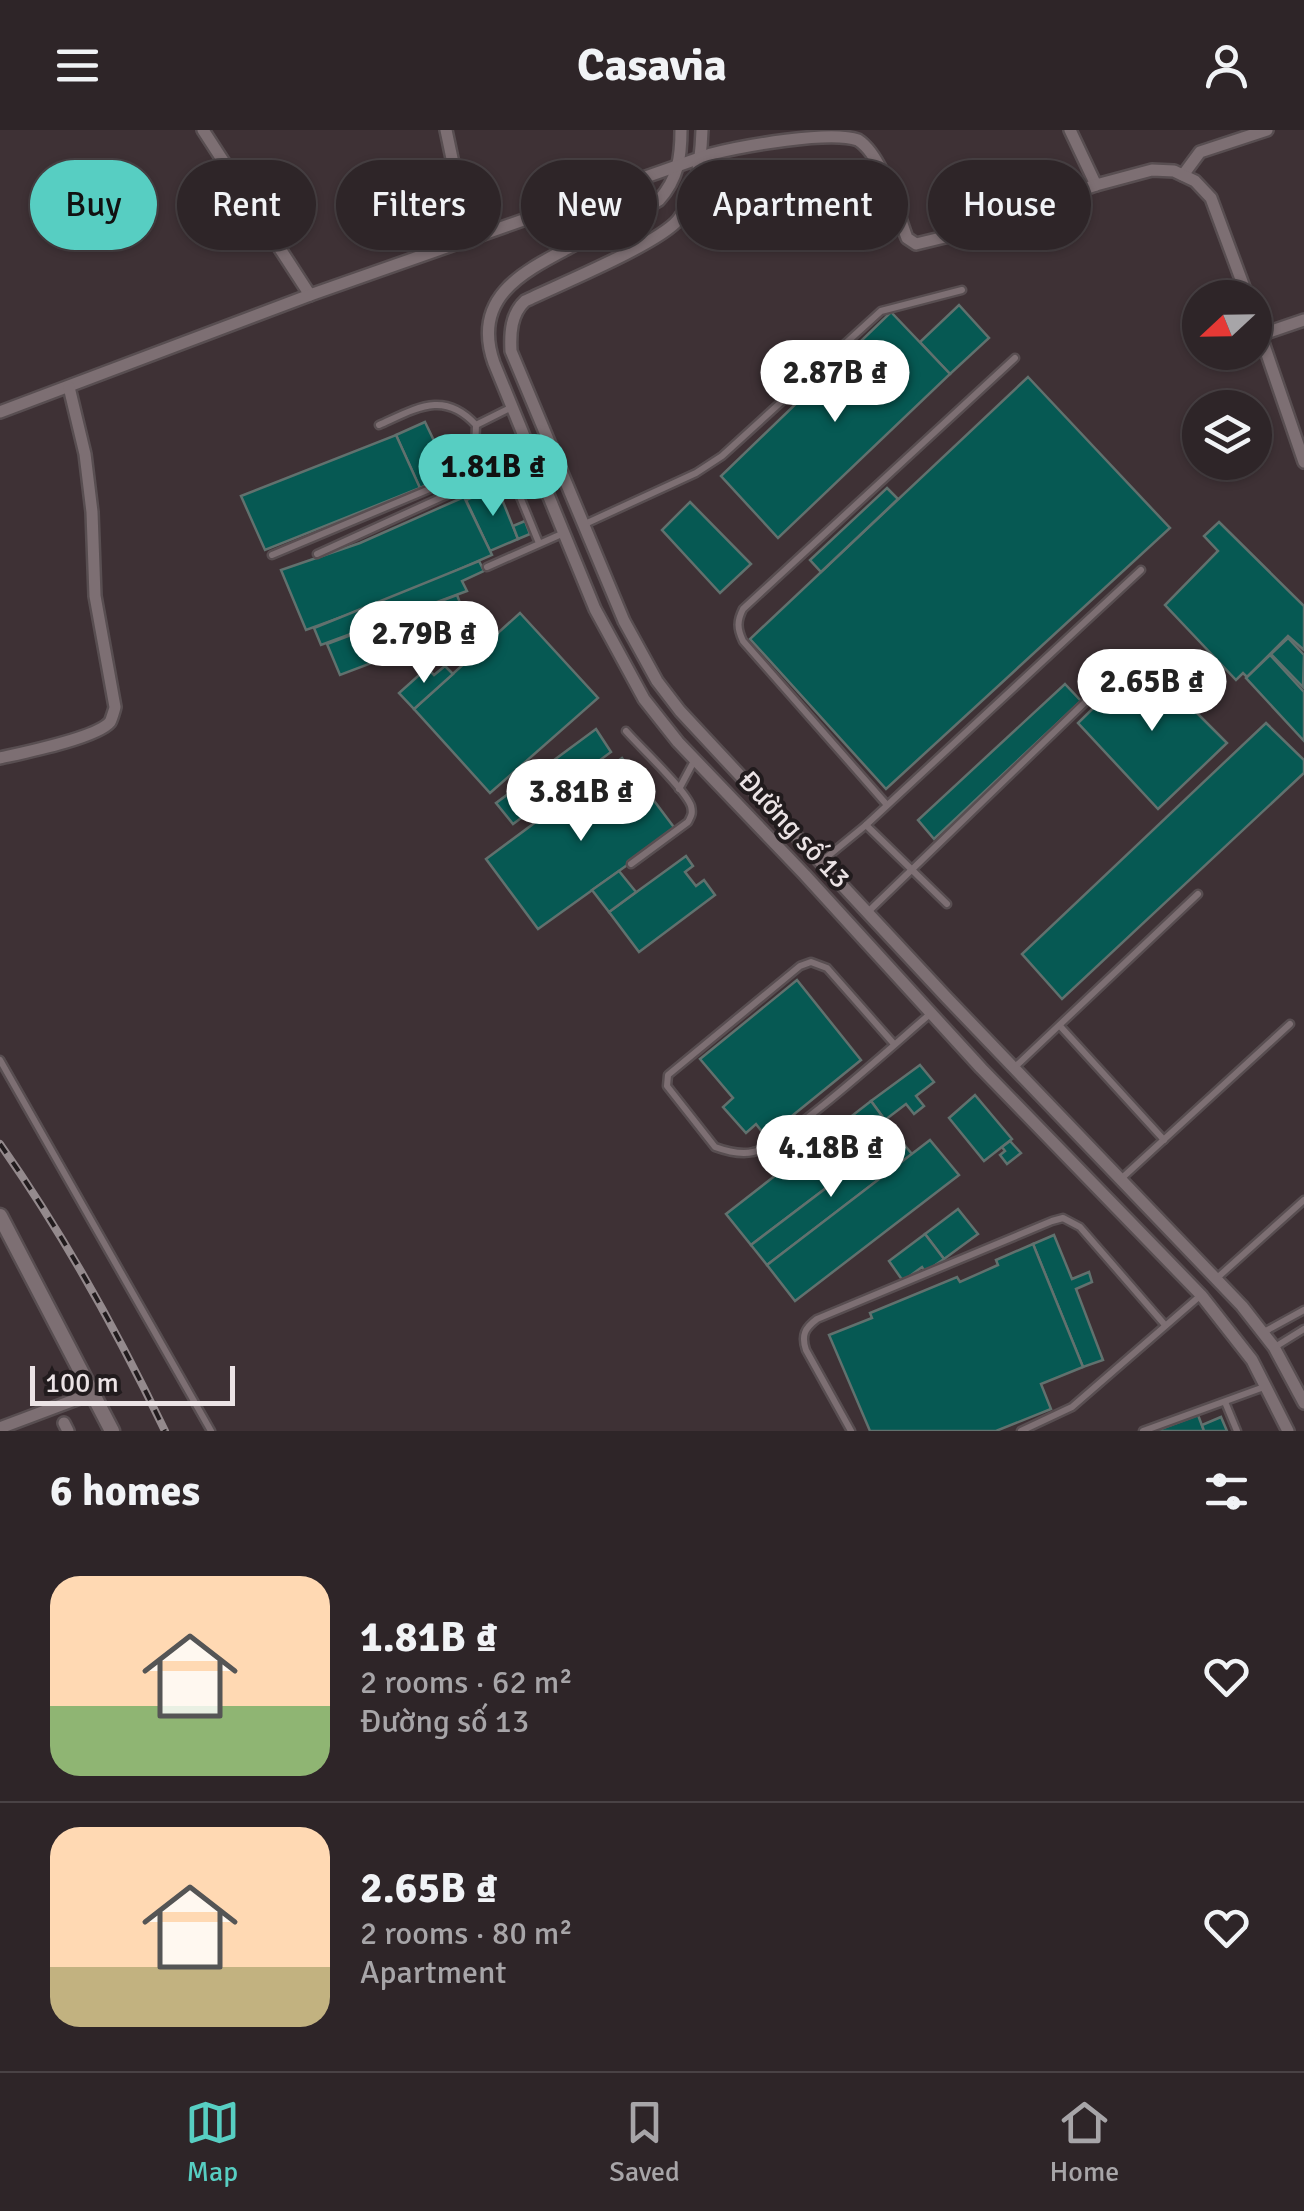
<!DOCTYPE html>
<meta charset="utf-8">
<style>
body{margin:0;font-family:Signika,sans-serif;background:#362d30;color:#f1f3f6;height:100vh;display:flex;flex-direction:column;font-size:38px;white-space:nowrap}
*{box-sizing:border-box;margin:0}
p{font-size:32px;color:#a7a5a8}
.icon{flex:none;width:55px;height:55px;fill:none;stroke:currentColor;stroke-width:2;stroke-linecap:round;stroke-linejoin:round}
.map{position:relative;height:1301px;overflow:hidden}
.drawer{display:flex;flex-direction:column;background:#2e2528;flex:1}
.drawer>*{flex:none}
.banner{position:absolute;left:30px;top:30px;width:1245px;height:90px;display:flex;gap:20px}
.needle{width:65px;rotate:248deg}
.tools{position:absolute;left:1182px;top:150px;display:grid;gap:20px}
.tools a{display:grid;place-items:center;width:90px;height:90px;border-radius:50%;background:#2e2528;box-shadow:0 2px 8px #0004,0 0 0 2px #494245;font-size:50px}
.scale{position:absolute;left:30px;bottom:25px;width:205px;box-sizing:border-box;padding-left:10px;border:5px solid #ebe3e5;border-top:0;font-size:28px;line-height:35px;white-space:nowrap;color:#ebe3e5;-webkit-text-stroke:8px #211b1d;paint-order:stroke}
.price{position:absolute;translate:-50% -85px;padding:0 22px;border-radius:35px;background:#fff;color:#222;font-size:32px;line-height:65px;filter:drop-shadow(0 2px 5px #0008)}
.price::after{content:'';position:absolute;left:50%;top:60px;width:30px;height:22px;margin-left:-15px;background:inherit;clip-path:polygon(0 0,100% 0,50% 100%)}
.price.selected{background:#57cec2;color:#111}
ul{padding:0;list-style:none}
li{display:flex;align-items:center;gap:30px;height:250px;padding:0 50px}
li+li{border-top:2px solid #494245}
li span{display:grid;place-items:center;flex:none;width:280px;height:200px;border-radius:30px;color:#555}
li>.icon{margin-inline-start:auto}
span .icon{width:120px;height:120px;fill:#fffc;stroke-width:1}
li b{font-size:42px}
h2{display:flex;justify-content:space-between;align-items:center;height:120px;padding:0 50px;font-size:42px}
.tag{padding:0 35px;border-radius:45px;background:#2e2528;box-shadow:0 2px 8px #0004,0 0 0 2px #494245;font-size:35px;line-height:90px}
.tag.selected{background:#57cec2;color:#111}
header{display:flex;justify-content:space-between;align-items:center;height:130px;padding:0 50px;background:#2e2528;font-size:45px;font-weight:700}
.tab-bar{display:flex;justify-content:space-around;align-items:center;height:140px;border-top:2px solid #494245;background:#2e2528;font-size:28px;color:#a7a5a8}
.tab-bar a{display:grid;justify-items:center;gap:5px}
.tab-bar .selected{color:#57cec2}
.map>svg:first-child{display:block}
</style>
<header><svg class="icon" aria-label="menu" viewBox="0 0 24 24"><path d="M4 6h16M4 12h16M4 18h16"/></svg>Casavia<svg class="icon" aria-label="person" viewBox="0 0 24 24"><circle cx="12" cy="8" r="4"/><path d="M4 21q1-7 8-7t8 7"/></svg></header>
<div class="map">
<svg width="1304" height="1301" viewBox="0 0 1304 1301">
<rect width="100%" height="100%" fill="#3e3135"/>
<g fill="#065953" stroke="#61716e" stroke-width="2.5">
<polygon points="959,175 989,208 950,244 920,212"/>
<polygon points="891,182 950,244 778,408 721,346"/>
<polygon points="1028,247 1170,398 886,659 750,509"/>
<polygon points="425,292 450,344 420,358 396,305"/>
<polygon points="396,305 420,358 265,420 241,366"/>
<polygon points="497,357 518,409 490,421 466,370"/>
<polygon points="887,358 898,369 821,442 810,430"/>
<polygon points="464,367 492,425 394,468 306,500 281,440 360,413"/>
<polygon points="690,372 751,434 720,463 662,400"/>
<polygon points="525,391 530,404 518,409 513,396"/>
<polygon points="1219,392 1304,476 1304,520 1288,506 1247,547 1243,543 1236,550 1165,475 1218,421 1204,406"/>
<polygon points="479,431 484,441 462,451 467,461 321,515 314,498"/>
<polygon points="457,465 469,496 340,545 327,514"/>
<polygon points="520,483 598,568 490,663 414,579"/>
<polygon points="1288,508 1304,525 1303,557 1271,524"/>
<polygon points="1270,525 1304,562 1304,611 1246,548"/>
<polygon points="1143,529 1227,613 1158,679 1078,593"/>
<polygon points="445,536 453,544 414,579 399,563 427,538 434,545"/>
<polygon points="1065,554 1081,571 934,709 918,690"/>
<polygon points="1266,593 1304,630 1304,643 1062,869 1022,824"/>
<polygon points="596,599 611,622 513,694 496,673"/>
<polygon points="622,628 676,700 538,799 486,729"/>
<polygon points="686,726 693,736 685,742 696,756 704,750 715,765 639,822 609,782"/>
<polygon points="619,741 636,762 609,782 592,760"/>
<polygon points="797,850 861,930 766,1007 756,994 746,1003 723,977 733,968 700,929"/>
<polygon points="920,935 934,952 916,966 924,976 914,984 906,974 885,990 871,971"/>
<polygon points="975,965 1012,1009 984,1031 949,988"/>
<polygon points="871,971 896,1005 751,1115 726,1084"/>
<polygon points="896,1005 912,1024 767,1135 751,1115"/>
<polygon points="930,1010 959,1045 795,1171 767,1135"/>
<polygon points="1010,1011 1021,1023 1007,1034 1000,1025 1005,1021 1002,1017"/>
<polygon points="958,1079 978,1104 944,1129 925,1104"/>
<polygon points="925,1104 944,1129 925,1142 922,1137 903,1151 889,1131"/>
<polygon points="1054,1105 1072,1149 1089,1142 1092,1152 1076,1159 1103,1230 1083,1237 1033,1114"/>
<polygon points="1033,1114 1083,1237 1041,1254 1051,1279 996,1301 870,1301 829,1205 872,1188 870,1183 957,1147 960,1152 998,1135 996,1130"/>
<polygon points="1198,1285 1204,1301 1155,1301"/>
<polygon points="1221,1287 1227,1301 1204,1301 1202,1295"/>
</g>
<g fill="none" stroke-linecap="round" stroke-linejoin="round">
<g stroke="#584e51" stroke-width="11">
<g id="service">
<polyline points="476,295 512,277"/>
<polyline points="585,394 696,343 722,326 881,181 962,160"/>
<polyline points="317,424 495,343 505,342 511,345 539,413"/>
<path d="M 272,425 L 451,350 C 470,336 476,318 476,295 C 444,260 417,278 379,295"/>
<polyline points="487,437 564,403"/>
<path d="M 626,601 C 640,617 685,659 691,676 C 693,684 691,686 688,692 L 631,734"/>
<polyline points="679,659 694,631"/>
<path d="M 887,675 L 743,511 C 737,498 737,491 743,479 L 1015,228"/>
<polyline points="866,695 947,774"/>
<polyline points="822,731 866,695 1141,440"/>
<polyline points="869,781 1132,527"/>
<polyline points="1060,896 1164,1010"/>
<path d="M 894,914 L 827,838 L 811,832 L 800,836 L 668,945 L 667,956 L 715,1017 C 726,1021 740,1025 753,1022 C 783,1016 899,910 930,884"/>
<polyline points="0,930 211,1301"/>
<polyline points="1015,937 1198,764"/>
<polyline points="1122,1048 1290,894"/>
<polyline points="1217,1148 1304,1070"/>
<polyline points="1264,1202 1304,1180"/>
<polyline points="1275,1217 1304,1199"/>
<polyline points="1225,1272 1237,1301"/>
<path d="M 851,1301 L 806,1220 C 801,1205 805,1198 817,1189 L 1052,1091 L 1063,1088 L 1080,1097 L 1165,1195"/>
<polyline points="1021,1301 1072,1277 1201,1165"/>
<polyline points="1143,1301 1264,1257"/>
</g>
</g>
<g stroke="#584e51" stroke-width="16">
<g id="minor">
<polyline points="203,0 310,165"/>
<polyline points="446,0 469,109"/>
<path d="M 681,0 C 681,27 678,49 659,70 C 632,86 604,100 576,114 C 527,140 470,165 494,233 L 595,479 L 644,569 L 678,612 L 805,745 L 981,938 L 1201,1165 L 1252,1230 L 1288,1301"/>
<path d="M 702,0 C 701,29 697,67 678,90 C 658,114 558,155 525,171 C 511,184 510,203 511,221 L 624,491 L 657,551 L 680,581 L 947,868 L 1242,1176 L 1274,1217 L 1304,1273"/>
<polyline points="1070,0 1096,55"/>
<polyline points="1183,45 1200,22 1267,0"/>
<polyline points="1255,189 1304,332"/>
<polyline points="1260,205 1304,190"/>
<path d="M 0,282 L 310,165 L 711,24 C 743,16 830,0 858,10 C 883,26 897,82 907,108 L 916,114 L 949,106 L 1096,55 L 1152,40 L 1174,41 L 1195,51 L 1211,68 L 1248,168"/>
<path d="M 0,628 C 22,623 97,608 110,592 C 111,591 115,578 115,577 L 95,466 L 92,382 L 85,324 L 69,257"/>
<polyline points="64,1293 68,1301"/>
<polyline points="0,1298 93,1263"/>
</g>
</g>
<g stroke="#584e51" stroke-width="19">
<polyline id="tertiary" points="0,1086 112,1301"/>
</g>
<use href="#service" stroke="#7d6f73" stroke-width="6"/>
<use href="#minor" stroke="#7d6f73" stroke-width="11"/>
<use href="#tertiary" stroke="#7d6f73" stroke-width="14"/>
<g stroke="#948a8d" stroke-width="8">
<path id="rail" d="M 0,1014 C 64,1105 117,1201 165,1301"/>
</g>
<use href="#rail" stroke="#211b1d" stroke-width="4" stroke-dasharray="11" stroke-linecap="butt"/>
</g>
<g text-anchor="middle" stroke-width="8" stroke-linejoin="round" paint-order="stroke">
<g font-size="28" fill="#ebe3e5" stroke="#211b1d">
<text transform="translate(795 699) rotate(47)" y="10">Đường số 13</text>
</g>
</g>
</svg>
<div class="tools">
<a><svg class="needle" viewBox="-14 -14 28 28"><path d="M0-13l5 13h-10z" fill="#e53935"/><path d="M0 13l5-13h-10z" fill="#a7a5a8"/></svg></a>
<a><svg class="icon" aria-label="layers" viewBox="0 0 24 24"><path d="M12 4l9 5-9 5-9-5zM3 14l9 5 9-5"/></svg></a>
</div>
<div class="scale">100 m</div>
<b class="price" style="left:835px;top:295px">2.87B ₫</b>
<b class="price selected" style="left:493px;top:389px">1.81B ₫</b>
<b class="price" style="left:424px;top:556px">2.79B ₫</b>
<b class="price" style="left:1152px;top:604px">2.65B ₫</b>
<b class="price" style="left:581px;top:714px">3.81B ₫</b>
<b class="price" style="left:831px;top:1070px">4.18B ₫</b>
<div class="banner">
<a class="tag selected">Buy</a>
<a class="tag">Rent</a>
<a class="tag">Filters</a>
<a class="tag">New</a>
<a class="tag">Apartment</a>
<a class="tag">House</a>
</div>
</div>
<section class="drawer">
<h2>6 homes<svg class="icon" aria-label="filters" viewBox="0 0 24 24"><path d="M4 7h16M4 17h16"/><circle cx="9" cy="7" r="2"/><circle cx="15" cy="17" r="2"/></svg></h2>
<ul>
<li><span style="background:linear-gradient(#ffd9b3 65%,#8fb573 0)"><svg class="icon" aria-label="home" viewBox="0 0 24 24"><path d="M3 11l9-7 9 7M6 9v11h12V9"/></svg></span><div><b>1.81B ₫</b><p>2 rooms · 62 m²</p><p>Đường số 13</p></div><svg class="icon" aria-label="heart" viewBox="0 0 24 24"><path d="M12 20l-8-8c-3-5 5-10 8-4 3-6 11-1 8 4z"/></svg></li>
<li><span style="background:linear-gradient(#ffd9b3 70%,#c2b280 0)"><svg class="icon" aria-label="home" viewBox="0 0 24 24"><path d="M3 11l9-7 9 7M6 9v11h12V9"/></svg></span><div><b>2.65B ₫</b><p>2 rooms · 80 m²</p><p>Apartment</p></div><svg class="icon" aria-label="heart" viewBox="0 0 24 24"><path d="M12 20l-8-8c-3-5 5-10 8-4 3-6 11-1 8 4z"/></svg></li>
</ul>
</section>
<nav class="tab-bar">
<a class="selected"><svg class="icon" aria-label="map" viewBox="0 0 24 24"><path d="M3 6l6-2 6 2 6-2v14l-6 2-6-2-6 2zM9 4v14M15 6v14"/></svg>Map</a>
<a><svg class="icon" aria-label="saved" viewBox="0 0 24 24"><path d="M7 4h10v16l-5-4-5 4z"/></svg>Saved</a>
<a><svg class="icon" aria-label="home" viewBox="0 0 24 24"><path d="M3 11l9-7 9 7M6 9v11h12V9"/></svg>Home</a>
</nav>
